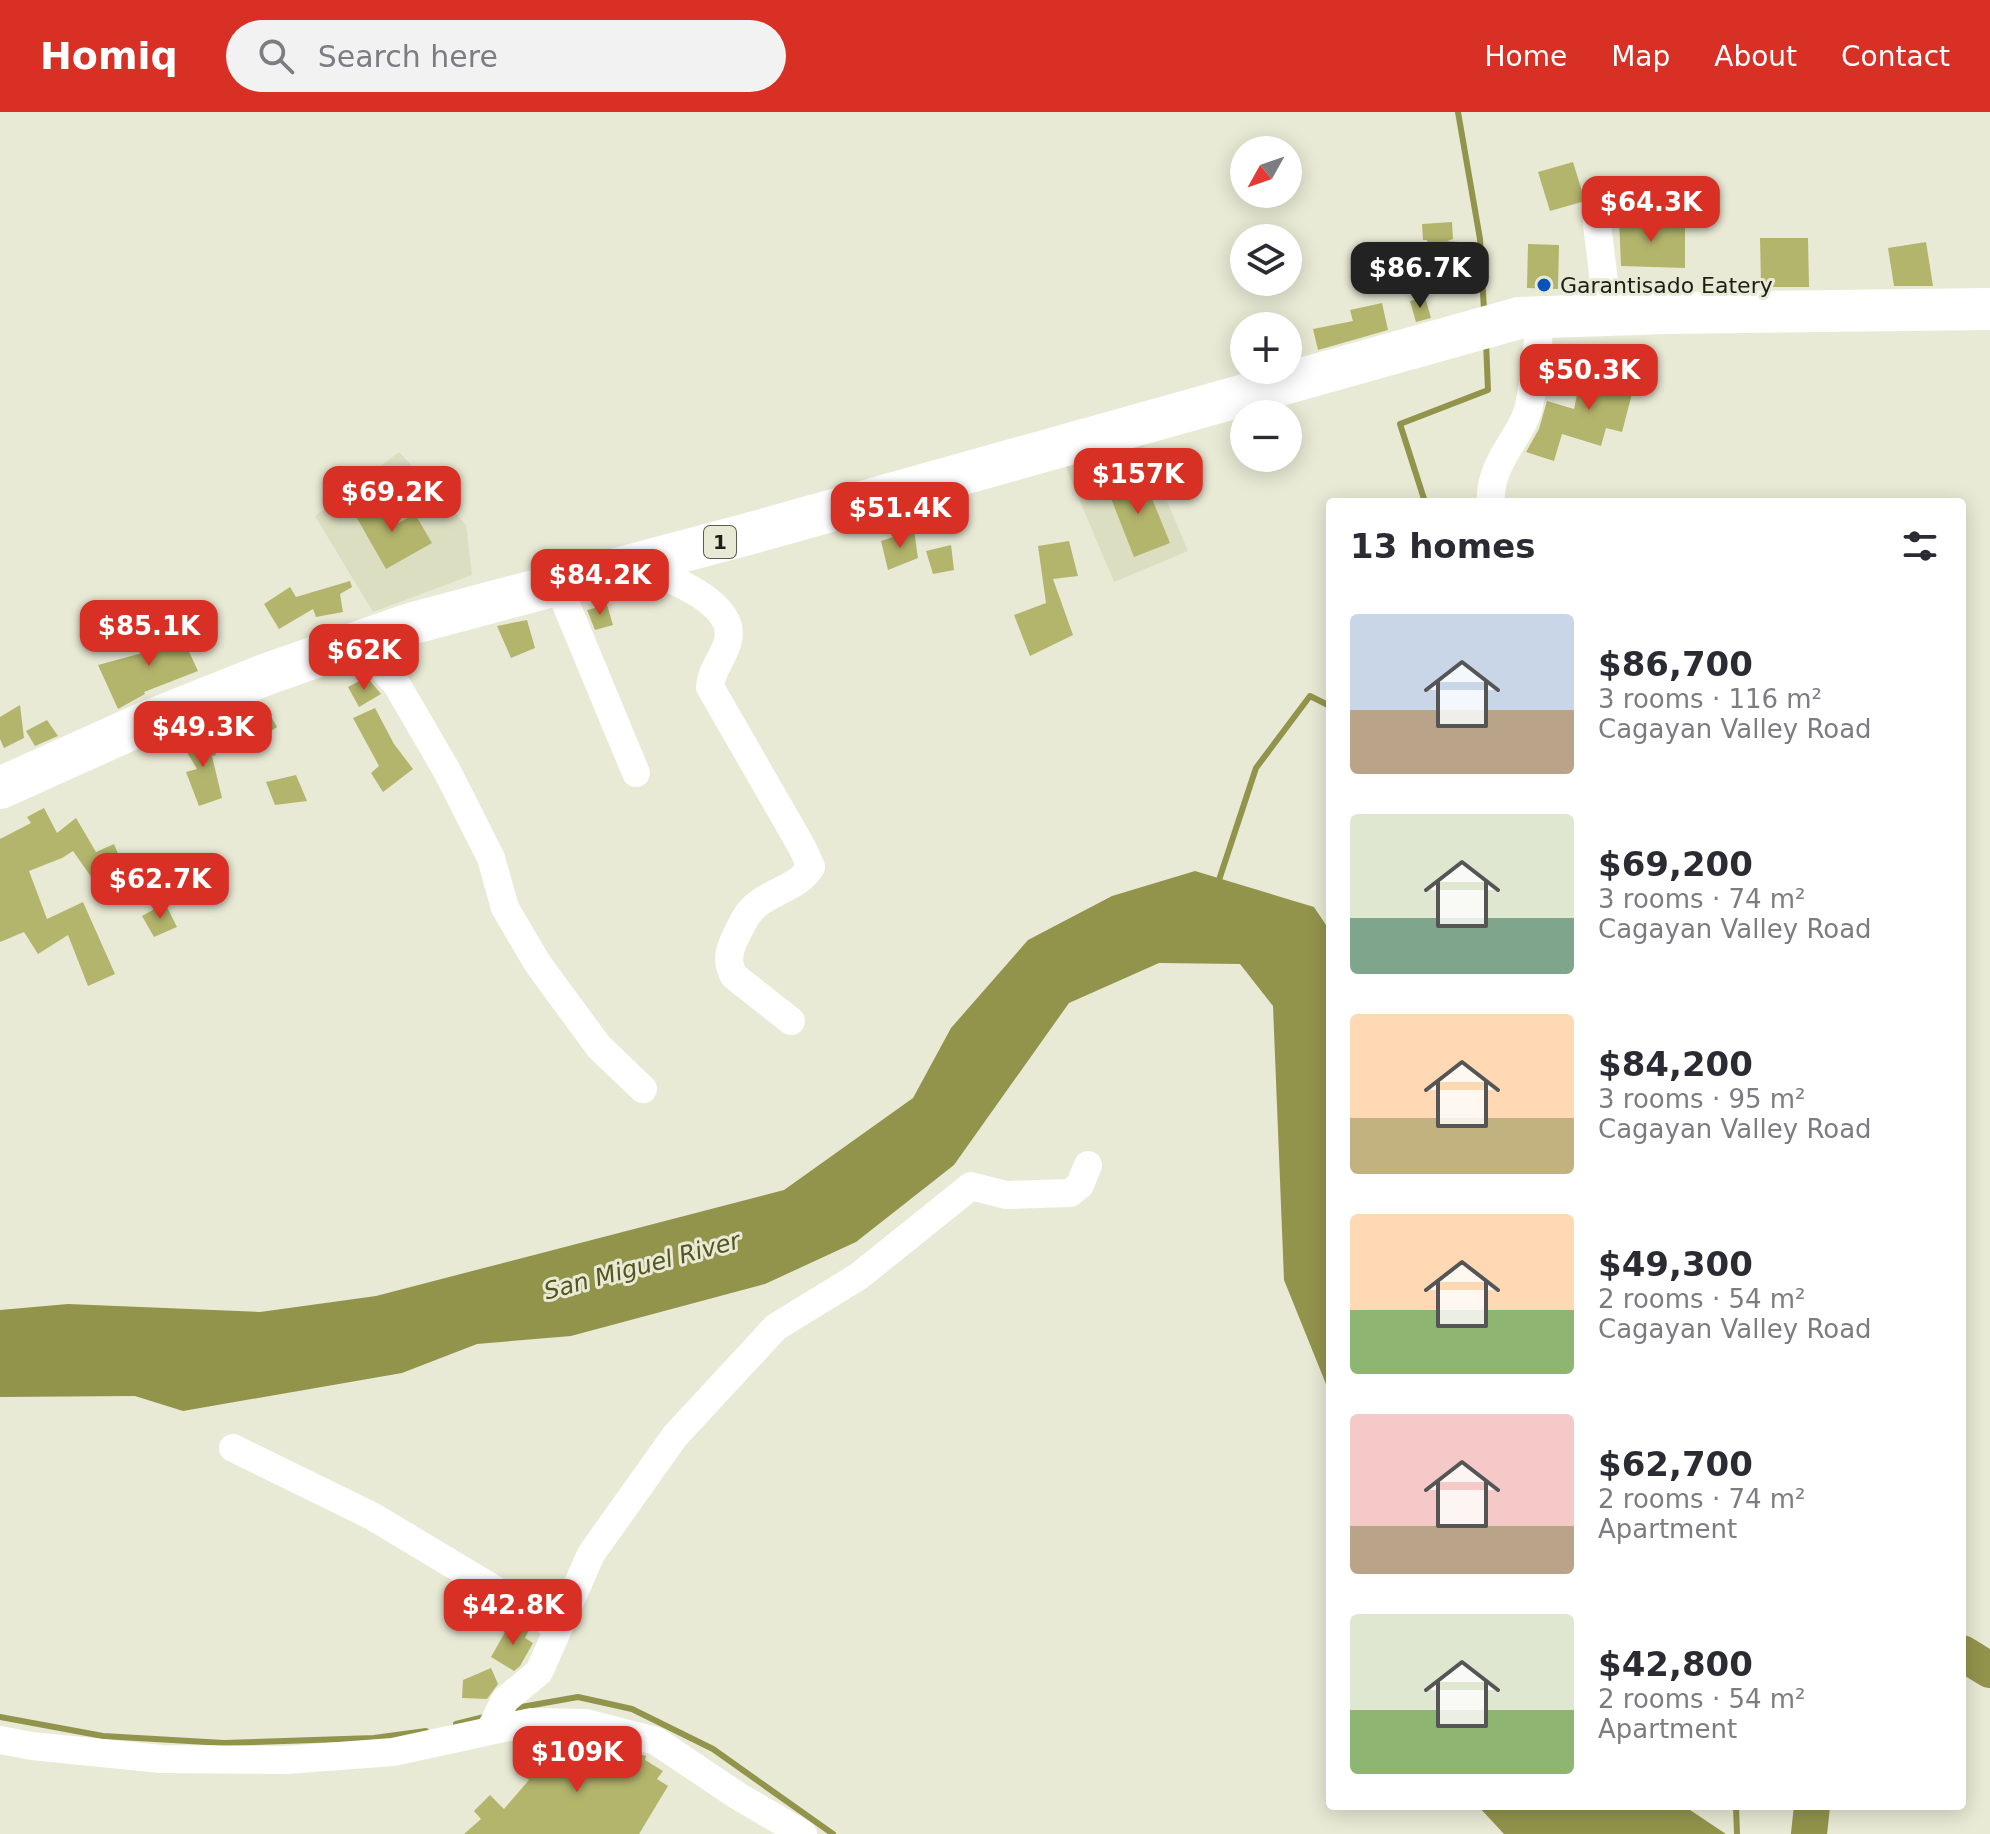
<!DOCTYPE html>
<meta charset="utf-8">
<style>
body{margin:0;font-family:"DejaVu Sans",sans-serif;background:#f2f2f3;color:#2b2b33;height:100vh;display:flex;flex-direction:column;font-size:30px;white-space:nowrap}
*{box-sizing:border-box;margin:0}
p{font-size:26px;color:#7c7c81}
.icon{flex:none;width:44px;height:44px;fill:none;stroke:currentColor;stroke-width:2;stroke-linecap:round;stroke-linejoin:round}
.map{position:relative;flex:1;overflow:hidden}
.side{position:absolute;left:1326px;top:386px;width:640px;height:1312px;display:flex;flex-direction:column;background:#fff;border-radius:8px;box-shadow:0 4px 20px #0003}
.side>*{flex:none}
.needle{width:52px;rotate:230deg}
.controls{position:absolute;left:1230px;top:24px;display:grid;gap:16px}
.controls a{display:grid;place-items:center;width:72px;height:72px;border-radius:50%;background:#fff;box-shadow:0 4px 20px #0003;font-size:40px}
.price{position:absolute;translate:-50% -68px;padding:0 18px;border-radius:16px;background:#d93025;color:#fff;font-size:26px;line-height:52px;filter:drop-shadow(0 2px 4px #0008)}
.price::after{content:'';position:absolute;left:50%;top:48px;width:24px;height:18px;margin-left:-12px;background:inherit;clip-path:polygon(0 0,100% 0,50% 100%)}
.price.current{background:#222;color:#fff}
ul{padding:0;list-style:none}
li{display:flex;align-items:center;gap:24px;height:200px;padding:0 24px}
li span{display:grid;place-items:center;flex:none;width:224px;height:160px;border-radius:8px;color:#555}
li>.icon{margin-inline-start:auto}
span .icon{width:96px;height:96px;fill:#fffc;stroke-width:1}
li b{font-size:34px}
h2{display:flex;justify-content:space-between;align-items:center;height:96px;padding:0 24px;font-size:34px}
header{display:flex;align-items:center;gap:48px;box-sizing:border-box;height:112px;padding:0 40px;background:#d93025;color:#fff}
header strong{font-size:38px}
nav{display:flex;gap:44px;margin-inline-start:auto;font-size:28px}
.search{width:560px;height:72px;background:#f2f2f3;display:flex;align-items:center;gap:20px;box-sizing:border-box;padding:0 28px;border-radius:44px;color:#7c7c81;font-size:30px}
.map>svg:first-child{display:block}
</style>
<header>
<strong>Homiq</strong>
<div class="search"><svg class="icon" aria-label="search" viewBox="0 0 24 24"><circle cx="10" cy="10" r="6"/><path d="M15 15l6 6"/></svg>Search here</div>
<nav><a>Home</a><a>Map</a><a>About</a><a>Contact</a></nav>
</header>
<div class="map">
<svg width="1990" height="1722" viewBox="0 0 1990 1722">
<rect width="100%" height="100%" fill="#e9ead5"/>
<g fill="#dcdec2">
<polygon points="1138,320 1188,439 1114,470 1064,351"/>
<polygon points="399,340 466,413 472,463 373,500 315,404"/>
</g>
<g fill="#92944c">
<polygon points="1195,759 1314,795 1330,819 1330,1282 1284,1168 1273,894 1240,852 1159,851 1069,891 954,1053 856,1130 765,1172 571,1224 477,1232 402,1261 183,1299 135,1284 0,1285 0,1198 68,1192 260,1200 376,1184 784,1078 913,986 951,916 1028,828 1112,784"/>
<polygon points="1478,1694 1684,1694 1726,1722 1504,1722"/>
</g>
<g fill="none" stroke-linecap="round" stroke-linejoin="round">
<g stroke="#92944c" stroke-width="6">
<polyline points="1458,0 1480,127 1484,198"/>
<polyline points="1425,390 1400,312 1488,278 1486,230"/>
<polyline points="1217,774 1256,656 1310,584 1330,594"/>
<polyline points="510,1597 578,1585 632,1597 713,1637 833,1722"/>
<polyline points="0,1605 103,1624 224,1631 374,1626 426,1619"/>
<polyline points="456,1612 488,1604"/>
<polyline points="1736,1694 1737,1722"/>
</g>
<g stroke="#92944c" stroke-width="36">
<polyline points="1962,1541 1990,1558"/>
<polyline points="1809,1722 1812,1694"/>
</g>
</g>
<g fill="#b3b56c">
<polygon points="1573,50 1585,89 1550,99 1538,60"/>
<polygon points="1619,106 1651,106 1651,115 1685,114 1685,156 1621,154"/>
<polygon points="1452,110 1453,127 1447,129 1459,130 1462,152 1432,157 1427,128 1423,128 1422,112"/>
<polygon points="1760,126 1808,126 1809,175 1769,175 1761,172"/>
<polygon points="1926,130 1933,174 1894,174 1888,136"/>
<polygon points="1528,132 1559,133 1558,177 1527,176"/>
<polygon points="1425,185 1431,206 1416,210 1410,189"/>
<polygon points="1382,191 1388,218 1318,238 1313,217 1353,209 1350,198"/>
<polygon points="1616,239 1638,240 1637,274 1634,274 1622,320 1606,316 1601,334 1562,322 1554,349 1526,340 1539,317 1547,289 1574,297 1578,278 1612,282"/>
<polygon points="1142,362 1170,431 1134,445 1107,376"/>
<polygon points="378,387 393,414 415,402 432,431 386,457 354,401"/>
<polygon points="914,418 918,446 888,458 881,429"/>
<polygon points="1069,429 1078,464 1053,467 1073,523 1030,544 1014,503 1046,491 1038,434"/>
<polygon points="951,433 954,458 933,462 926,439"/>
<polygon points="350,469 352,475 340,482 343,500 316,505 313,497 279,517 264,492 290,475 296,485"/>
<polygon points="607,493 613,513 595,518 587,498"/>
<polygon points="527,508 535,536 511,546 497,514"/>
<polygon points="177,514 198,559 144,580 145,582 118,597 98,553 146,540 143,529"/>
<polygon points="367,565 381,582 359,595 348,575"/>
<polygon points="20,593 24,626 4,636 0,627 0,605"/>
<polygon points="375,596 394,632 413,657 383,680 371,661 379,654 353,606"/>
<polygon points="270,603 277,615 262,625 256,610"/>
<polygon points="47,608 58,624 35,634 26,619"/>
<polygon points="208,619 216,643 212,644 222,686 199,694 186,660 197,657 181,630"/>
<polygon points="296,663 307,689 275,693 266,670"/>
<polygon points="44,696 57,721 76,706 96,740 114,732 130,771 104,783 73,739 62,746 29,759 47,807 83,790 115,862 88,874 68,823 38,842 24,820 0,830 0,727 31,711 27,705"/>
<polygon points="165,791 177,815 154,825 142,804"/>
<polygon points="512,1508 529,1518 525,1526 533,1531 520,1554 514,1559 491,1545"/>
<polygon points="491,1556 498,1572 487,1587 462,1586 463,1568"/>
<polygon points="532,1627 542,1627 555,1635 560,1628 584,1628 620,1644 624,1638 646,1644 645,1648 663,1659 657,1667 668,1674 639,1722 464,1722 481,1707 474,1699 490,1683 504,1697 529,1668 526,1666 542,1648 525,1638"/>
</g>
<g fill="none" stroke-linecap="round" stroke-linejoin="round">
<g stroke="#fff" stroke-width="28">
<polyline points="1597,112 1608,203"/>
<path d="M 1491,390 C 1489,355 1513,334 1526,304 C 1534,284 1537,229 1541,205"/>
<path d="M 637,452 C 664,464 737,490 728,528 C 725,544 711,557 710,575 L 802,735 L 811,755 C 798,776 771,779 754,795 C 744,804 740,817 734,828 C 728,842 727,851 734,864 L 791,909"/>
<polyline points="558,473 636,661"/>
<polyline points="359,530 397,573 447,659 491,746 505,796 538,852 599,935 643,977"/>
<polyline points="233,1336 372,1404 557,1515"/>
<polyline points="490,1618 505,1588 539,1560 591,1442 675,1324 776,1215 859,1164 971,1074 1006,1083 1070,1081 1080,1073 1088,1053"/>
<polyline points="0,1628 32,1634 161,1647 286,1648 393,1640 532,1610 586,1611 656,1629 738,1684 803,1722"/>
</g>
<polyline stroke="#fff" stroke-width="42" points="0,676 149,609 267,562 410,512 759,419 1519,206 1667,201 1990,197"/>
</g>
<circle fill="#0a52bc" stroke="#e9ead5" stroke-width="3" cx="1544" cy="173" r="8"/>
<g text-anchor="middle" stroke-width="6" stroke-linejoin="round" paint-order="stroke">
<rect fill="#e9ead5" stroke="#5b5b50" stroke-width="2" x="704" y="414" width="32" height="32" rx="6"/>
<g font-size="20" font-weight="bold" fill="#1e1e17">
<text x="720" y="437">1</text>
</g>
<g font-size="22" fill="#1e1e17" stroke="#e9ead5" text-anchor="start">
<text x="1560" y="181">Garantisado Eatery</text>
</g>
<g font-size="24" font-style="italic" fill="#53541e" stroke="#e9ead5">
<text transform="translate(642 1154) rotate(-15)" y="8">San Miguel River</text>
</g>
</g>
</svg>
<div class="controls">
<a><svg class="needle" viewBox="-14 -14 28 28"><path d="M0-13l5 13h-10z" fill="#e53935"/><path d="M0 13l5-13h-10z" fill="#7c7c81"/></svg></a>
<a><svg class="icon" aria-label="layers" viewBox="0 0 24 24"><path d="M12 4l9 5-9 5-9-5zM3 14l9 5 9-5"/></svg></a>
<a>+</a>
<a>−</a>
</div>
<b class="price" style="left:1651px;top:132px">$64.3K</b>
<b class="price current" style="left:1420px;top:198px">$86.7K</b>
<b class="price" style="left:1589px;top:300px">$50.3K</b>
<b class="price" style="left:1138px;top:404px">$157K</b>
<b class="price" style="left:392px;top:422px">$69.2K</b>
<b class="price" style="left:900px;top:438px">$51.4K</b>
<b class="price" style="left:600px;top:505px">$84.2K</b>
<b class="price" style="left:149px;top:556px">$85.1K</b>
<b class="price" style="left:364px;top:580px">$62K</b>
<b class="price" style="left:203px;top:657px">$49.3K</b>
<b class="price" style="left:160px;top:809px">$62.7K</b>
<b class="price" style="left:513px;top:1535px">$42.8K</b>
<b class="price" style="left:577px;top:1682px">$109K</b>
<section class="side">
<h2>13 homes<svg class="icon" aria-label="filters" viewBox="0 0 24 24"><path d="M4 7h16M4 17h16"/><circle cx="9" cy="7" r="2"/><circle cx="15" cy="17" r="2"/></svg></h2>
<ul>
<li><span style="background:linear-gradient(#c9d6e8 60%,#b9a48a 0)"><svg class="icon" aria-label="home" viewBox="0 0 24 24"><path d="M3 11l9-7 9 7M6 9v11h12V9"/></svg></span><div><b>$86,700</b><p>3 rooms · 116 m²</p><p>Cagayan Valley Road</p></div></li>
<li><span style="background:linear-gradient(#dfe7d0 65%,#7fa58c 0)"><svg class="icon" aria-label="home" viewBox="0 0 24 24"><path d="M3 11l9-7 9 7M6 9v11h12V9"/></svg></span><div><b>$69,200</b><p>3 rooms · 74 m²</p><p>Cagayan Valley Road</p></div></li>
<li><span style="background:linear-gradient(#ffd9b3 65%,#c2b280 0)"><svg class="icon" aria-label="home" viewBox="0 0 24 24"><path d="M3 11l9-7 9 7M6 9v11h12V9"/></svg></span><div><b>$84,200</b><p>3 rooms · 95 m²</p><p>Cagayan Valley Road</p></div></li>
<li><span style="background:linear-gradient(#ffd9b3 60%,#8fb573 0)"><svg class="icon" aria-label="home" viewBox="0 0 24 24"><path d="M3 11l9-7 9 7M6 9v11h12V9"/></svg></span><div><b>$49,300</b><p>2 rooms · 54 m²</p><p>Cagayan Valley Road</p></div></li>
<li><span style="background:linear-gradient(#f6c9c9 70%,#b9a48a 0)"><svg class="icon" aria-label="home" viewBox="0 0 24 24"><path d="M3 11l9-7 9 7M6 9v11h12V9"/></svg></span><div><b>$62,700</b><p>2 rooms · 74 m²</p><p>Apartment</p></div></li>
<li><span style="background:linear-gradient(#dfe7d0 60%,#8fb573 0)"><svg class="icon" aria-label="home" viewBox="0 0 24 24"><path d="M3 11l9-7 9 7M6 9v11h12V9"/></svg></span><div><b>$42,800</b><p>2 rooms · 54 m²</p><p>Apartment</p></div></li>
</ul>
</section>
</div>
